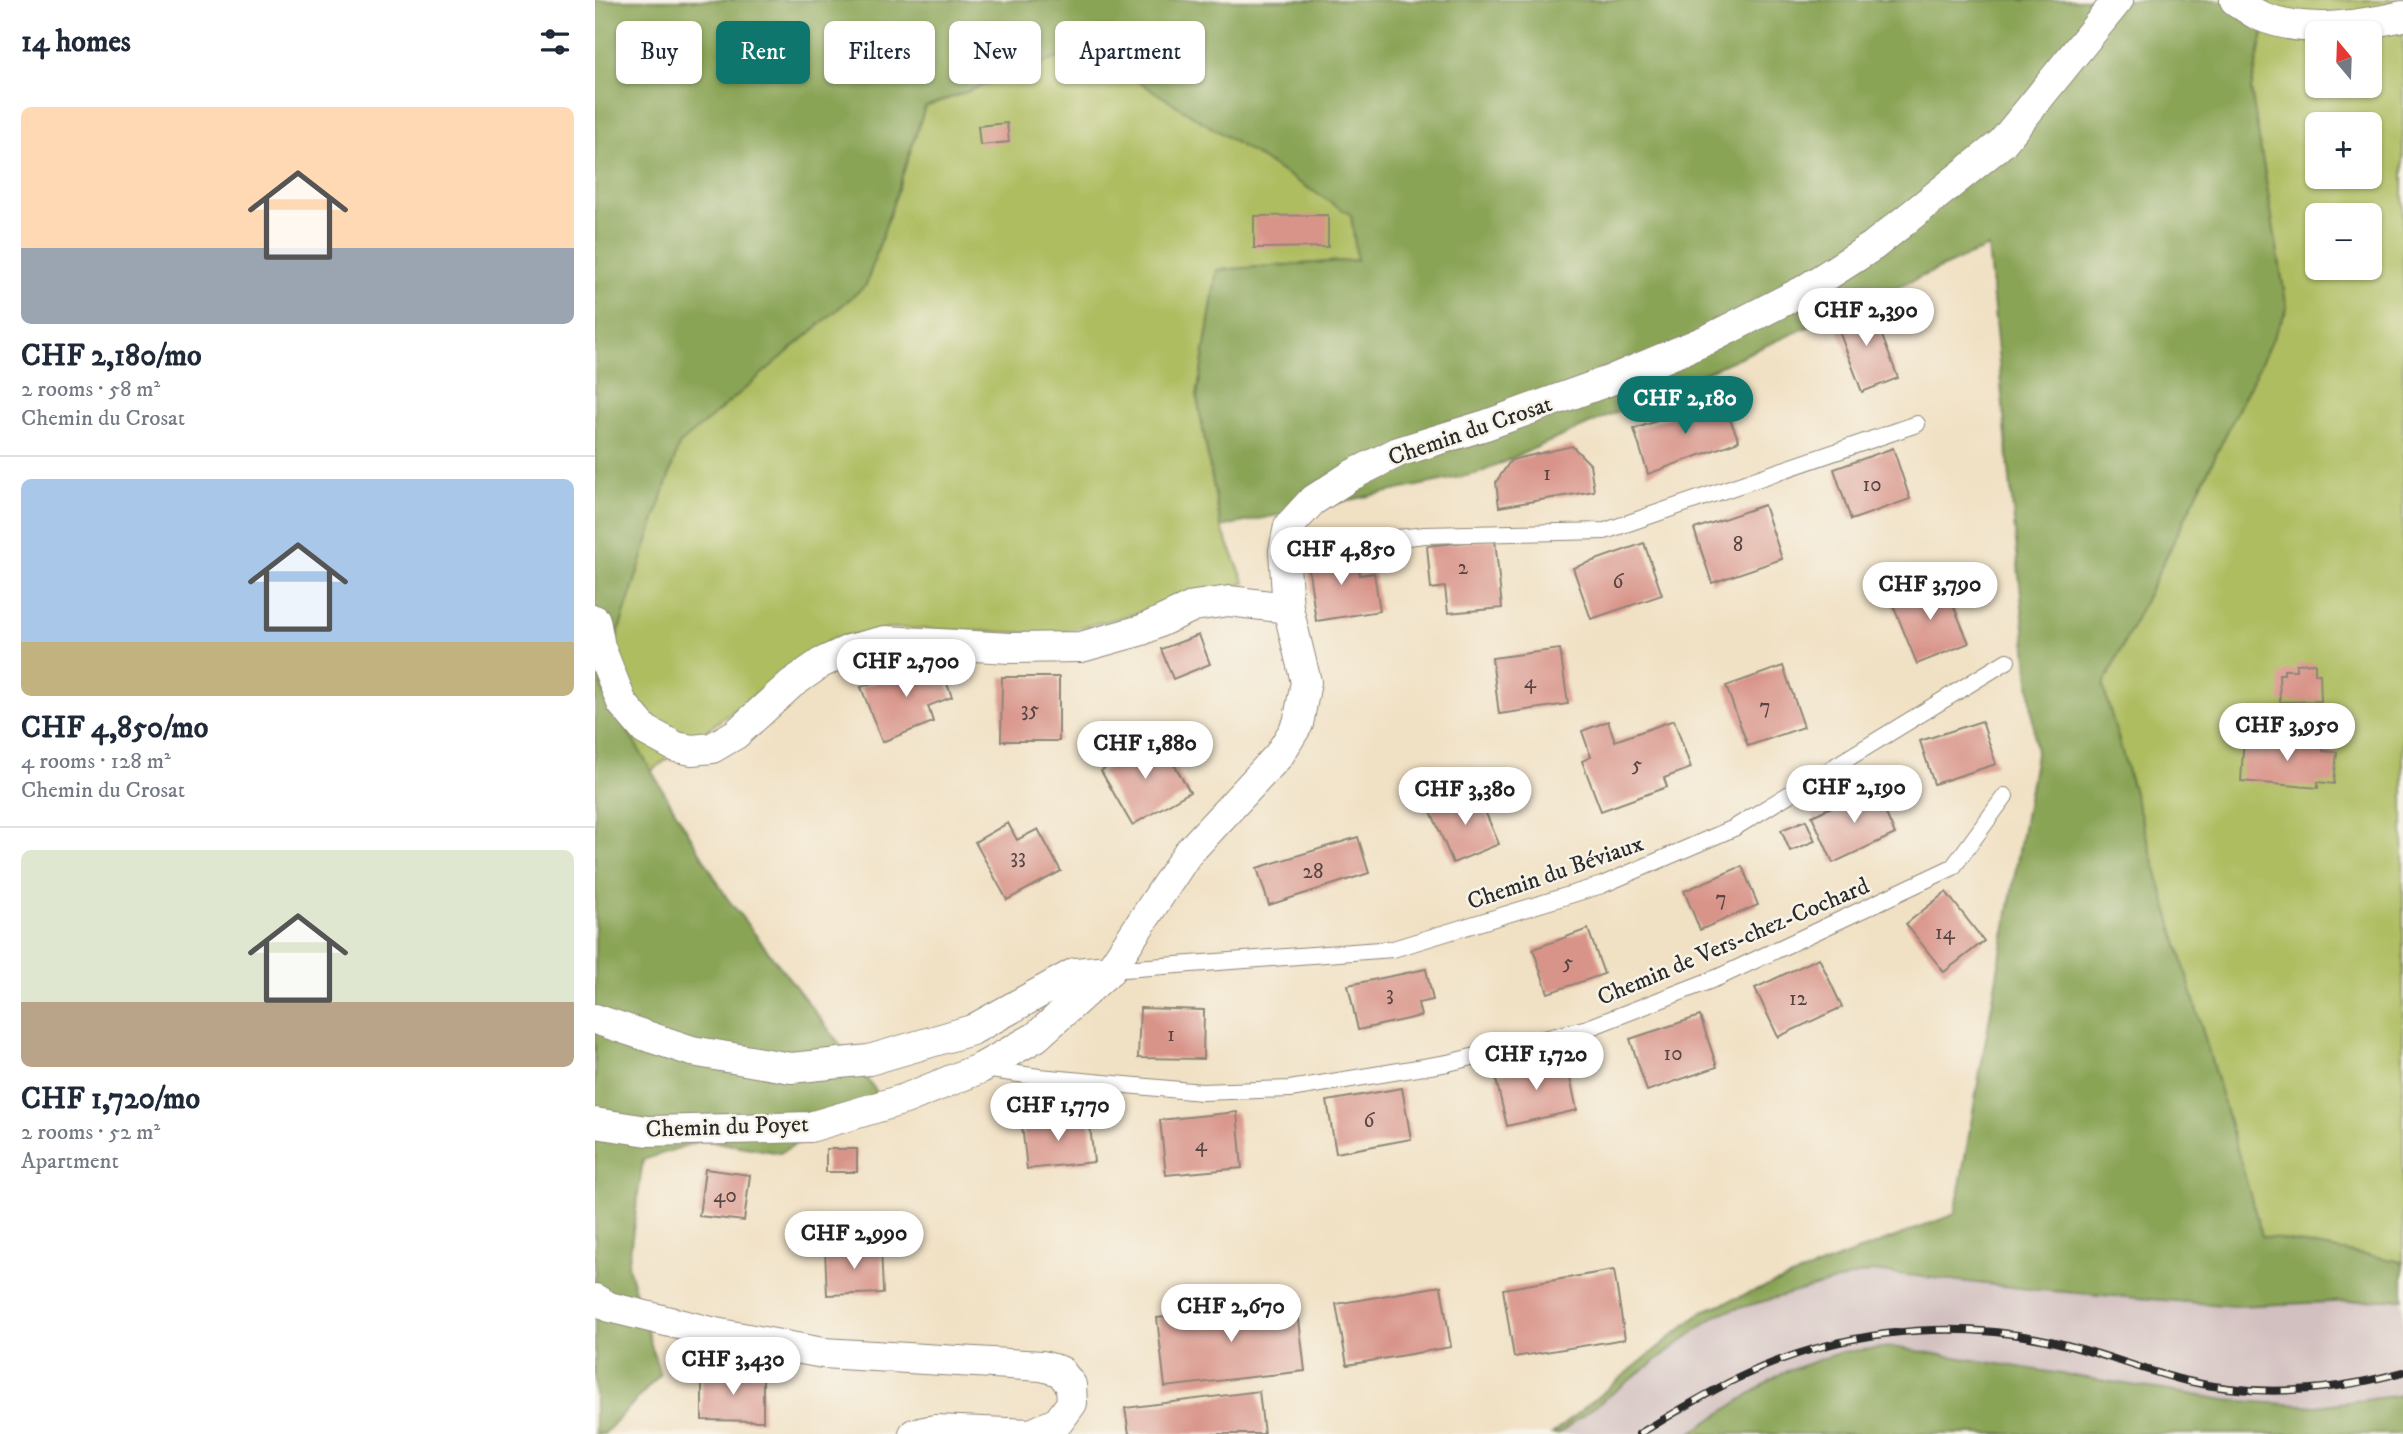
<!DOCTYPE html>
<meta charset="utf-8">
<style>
body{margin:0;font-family:"IM FELL DW Pica",serif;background:#f6f6f7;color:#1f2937;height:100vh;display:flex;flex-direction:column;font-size:26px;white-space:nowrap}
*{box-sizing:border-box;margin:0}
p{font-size:23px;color:#747a83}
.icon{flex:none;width:38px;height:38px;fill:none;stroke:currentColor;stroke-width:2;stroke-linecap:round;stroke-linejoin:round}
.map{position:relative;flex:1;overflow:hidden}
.sheet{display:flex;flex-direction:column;background:#fff;width:595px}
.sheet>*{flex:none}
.guide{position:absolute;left:21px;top:21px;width:665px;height:63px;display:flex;gap:14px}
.needle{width:46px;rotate:341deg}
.tools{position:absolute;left:1710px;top:21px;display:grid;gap:14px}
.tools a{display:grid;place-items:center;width:77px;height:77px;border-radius:10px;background:#fff;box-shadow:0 2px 5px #0004;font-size:35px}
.price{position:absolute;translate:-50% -60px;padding:0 16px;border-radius:24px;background:#fff;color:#222;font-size:23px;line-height:46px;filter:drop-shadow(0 2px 4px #0008)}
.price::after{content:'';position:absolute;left:50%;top:42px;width:21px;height:16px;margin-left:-10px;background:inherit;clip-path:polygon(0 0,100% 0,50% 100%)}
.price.selected{background:#0f766e;color:#fff}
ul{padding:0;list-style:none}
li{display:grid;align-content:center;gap:14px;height:371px;padding:0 21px}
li+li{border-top:2px solid #e0e1e3}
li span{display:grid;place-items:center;height:217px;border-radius:10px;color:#555}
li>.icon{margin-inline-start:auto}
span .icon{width:126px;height:126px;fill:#fffc;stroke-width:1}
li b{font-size:30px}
h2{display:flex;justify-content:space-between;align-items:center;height:84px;padding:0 21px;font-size:30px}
.pill{padding:0 24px;border-radius:10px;background:#fff;box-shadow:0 2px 5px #0004;font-size:24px;line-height:63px}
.pill.selected{background:#0f766e;color:#fff}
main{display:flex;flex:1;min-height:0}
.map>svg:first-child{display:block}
</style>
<main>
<section class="sheet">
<h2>14 homes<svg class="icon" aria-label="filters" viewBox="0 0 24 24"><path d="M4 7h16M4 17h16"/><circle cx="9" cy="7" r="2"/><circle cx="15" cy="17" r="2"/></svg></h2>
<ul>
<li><span style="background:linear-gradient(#ffd9b3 65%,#9aa5b1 0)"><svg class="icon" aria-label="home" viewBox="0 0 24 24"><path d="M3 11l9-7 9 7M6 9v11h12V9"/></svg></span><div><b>CHF 2,180/mo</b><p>2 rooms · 58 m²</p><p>Chemin du Crosat</p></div></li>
<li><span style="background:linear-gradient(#a9c7e8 75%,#c2b280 0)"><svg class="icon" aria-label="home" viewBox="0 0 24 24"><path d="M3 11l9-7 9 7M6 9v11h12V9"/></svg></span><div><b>CHF 4,850/mo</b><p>4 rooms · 128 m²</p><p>Chemin du Crosat</p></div></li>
<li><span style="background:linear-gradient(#dfe7d0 70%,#b9a48a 0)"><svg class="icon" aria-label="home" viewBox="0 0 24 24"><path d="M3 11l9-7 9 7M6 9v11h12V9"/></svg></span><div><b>CHF 1,720/mo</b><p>2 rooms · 52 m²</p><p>Apartment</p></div></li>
</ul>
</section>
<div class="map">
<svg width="1808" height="1434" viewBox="0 0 1808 1434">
<rect width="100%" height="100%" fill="#f7f3e8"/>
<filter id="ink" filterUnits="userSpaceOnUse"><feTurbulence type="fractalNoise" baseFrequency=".0143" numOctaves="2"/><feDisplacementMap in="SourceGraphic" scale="14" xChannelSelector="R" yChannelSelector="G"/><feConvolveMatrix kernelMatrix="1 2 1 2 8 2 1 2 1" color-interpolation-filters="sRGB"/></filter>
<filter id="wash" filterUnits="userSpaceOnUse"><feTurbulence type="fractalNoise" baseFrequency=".00686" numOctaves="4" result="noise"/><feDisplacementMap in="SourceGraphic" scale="28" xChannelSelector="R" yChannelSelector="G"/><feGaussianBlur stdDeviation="1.57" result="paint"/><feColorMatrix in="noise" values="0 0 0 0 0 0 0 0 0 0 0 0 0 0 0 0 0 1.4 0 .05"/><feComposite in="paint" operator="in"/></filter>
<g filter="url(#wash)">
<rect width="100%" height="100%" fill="#f1e1c4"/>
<polygon fill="#d2bfbf" points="1277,1271 1433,1289 1640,1306 1808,1299 1808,1395 1721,1406 1631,1400 1297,1347 1137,1407 1094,1434 963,1434 1123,1314"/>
<g fill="#aebd60" stroke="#6c7446" stroke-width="2" fill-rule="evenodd">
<path d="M 1675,0 L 1808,0 L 1808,1262 L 1667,1236 L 1508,686 L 1692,309 L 1656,90 ZM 1722,33 L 1774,33 L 1774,86 L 1722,86 ZM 1722,124 L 1774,124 L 1774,177 L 1722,177 ZM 1722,215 L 1774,215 L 1774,268 L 1722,268 Z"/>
<polygon points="490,48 756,214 763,260 622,270 602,397 626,527 650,583 611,596 460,634 298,628 238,638 56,771 6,686 84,444 271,285 330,107"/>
</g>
<g fill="#8aa456" stroke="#5a6840" stroke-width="2">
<polygon points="0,0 1675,0 1656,90 1692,309 1508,686 1667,1236 1808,1262 1808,1299 1640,1306 1433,1289 1277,1271 1123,1314 963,1434 957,1434 1108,1311 1360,1214 1441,754 1393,247 884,473 626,527 602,397 622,270 762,260 756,215 490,48 330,107 271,285 84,445 6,686 132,898 285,1096 185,1153 108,1140 48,1160 33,1266 65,1375 9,1434 0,1434"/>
<polygon points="1297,1347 1631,1400 1721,1406 1808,1395 1808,1434 1094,1434 1187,1373 1246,1352"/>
</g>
<g id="blocks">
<g fill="#d9948a">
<polygon points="412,123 414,142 385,145 383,126"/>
<polygon points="733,215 733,247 659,248 659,216"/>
<polygon points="1275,304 1303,378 1267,392 1239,318"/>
<polygon points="1126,398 1144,441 1053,474 1039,429"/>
<polygon points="977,446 995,464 999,491 904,507 901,482 916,460"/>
<polygon points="1298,448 1315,499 1256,520 1239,469"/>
<polygon points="1169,505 1187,559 1117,583 1099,529"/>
<polygon points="900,539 907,608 853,613 850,587 836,589 832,546"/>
<polygon points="1049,543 1067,595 996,619 978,568"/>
<polygon points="761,550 765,575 779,573 785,611 721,621 712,557"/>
<polygon points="1347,579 1374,643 1322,664 1296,600"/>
<polygon points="604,635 615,664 578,679 566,649"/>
<polygon points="965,649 973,704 904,714 897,658"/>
<polygon points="342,658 357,697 333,706 338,722 287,742 266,687"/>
<polygon points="1720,663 1720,674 1725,674 1726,701 1685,702 1684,674 1689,674 1689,670 1701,670 1701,664"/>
<polygon points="1188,666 1209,727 1153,746 1131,686"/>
<polygon points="407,677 464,677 464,741 406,741"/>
<polygon points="1079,720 1096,768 1069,778 1072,787 1006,811 987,761 996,757 987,731 1013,721 1020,741"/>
<polygon points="1387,721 1401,764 1339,784 1325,741"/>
<polygon points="563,737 595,792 537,825 506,771"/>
<polygon points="1649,737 1728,744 1728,751 1742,752 1739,784 1723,782 1723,788 1646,781"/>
<polygon points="1279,787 1300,834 1238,863 1217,816"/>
<polygon points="881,790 904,844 858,863 835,809"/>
<polygon points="1211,820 1220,841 1195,851 1186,830"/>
<polygon points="413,823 422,840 443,829 466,871 412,900 380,842"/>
<polygon points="763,837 774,873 674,905 662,868"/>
<polygon points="1147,866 1163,905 1105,930 1089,891"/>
<polygon points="1351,892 1389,941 1349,972 1311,924"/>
<polygon points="993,929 1009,974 953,993 938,949"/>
<polygon points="1224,958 1247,1007 1183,1037 1160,988"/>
<polygon points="831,969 838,1000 823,1003 826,1016 763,1030 753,985"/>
<polygon points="545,1008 609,1010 608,1059 543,1058"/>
<polygon points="1105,1016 1122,1067 1052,1091 1035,1039"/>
<polygon points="971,1059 982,1110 912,1126 900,1075"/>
<polygon points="807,1088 816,1139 741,1153 732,1101"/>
<polygon points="642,1112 647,1168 571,1175 565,1120"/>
<polygon points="494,1117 499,1162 432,1169 427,1125"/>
<rect x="231" y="1149" width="31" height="23"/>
<polygon points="110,1169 155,1175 149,1221 104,1216"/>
<polygon points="286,1247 288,1293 232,1295 230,1250"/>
<polygon points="1019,1270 1030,1339 919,1357 908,1289"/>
<polygon points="846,1286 856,1347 752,1365 741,1304"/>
<polygon points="702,1302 710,1371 570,1387 562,1318"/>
<polygon points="107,1373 168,1374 168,1421 107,1420"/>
<polygon points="664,1391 669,1434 534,1434 530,1408"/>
</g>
</g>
</g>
<g filter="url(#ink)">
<use href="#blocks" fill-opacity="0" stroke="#8e8678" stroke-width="2"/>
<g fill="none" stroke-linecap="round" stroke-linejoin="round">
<g stroke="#8e8678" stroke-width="18">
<g id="lane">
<polyline points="689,551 830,535 1010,531 1322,424"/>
<polyline points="515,970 798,949 1007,885 1139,828 1412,661"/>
<polyline points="389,1069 444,1077 607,1092 695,1089 853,1063 993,1028 1124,977 1358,867 1410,796"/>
</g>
</g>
<g stroke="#8e8678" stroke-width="32">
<g id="street">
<path d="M 1640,0 C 1647,5 1655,11 1663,15 C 1708,35 1762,26 1808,16"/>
<polyline points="693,608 689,551 694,526 717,501 757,475 803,452 891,425 1016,380 1114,339 1208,291 1278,246 1407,143 1523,0"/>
<polyline points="0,620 5,647 27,703 50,730 81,747 97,750 117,748 141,734 196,684 226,663 254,650 290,641 415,648 486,647 547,630 599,606 634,601 693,608 711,682 703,724 684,755 592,854 515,970 480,973 377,1030 274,1060 196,1068 97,1051 0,1019"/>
<polyline points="0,1123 53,1131 215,1127 310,1099 386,1068 441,1037 515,970"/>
<polyline points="0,1299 14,1307 120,1333 228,1353 447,1366 465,1371 476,1385 477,1403 463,1422 436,1434 340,1430 319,1434"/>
</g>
</g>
<use href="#lane" stroke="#fff" stroke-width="16"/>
<use href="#street" stroke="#fff" stroke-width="30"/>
<g stroke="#2b2b2b" stroke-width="8">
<path id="rail" d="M 1044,1434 C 1076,1415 1108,1395 1141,1379 C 1235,1333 1343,1318 1446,1339 C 1494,1348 1540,1368 1588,1380 C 1662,1398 1736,1392 1808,1372"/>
</g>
<use href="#rail" stroke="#f7f3e8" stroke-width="5" stroke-dasharray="16" stroke-linecap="butt"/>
</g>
</g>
<g text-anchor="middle" stroke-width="5" stroke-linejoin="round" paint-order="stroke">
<g font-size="21" fill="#564543">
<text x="952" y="480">1</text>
<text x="1277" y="491">10</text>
<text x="1143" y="551">8</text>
<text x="868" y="574">2</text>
<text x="1023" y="588">6</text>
<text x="935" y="688">4</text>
<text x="1170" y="713">7</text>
<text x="435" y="716">35</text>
<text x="1042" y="771">5</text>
<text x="423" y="863">33</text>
<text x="718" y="878">28</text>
<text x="1126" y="905">7</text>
<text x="1350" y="939">14</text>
<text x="973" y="969">5</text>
<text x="795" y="1000">3</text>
<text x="1203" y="1005">12</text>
<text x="576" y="1041">1</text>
<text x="1078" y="1060">10</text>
<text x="774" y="1127">6</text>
<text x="606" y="1151">4</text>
<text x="130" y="1202">40</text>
</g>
<g font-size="24" fill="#2b2b2b" stroke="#f7f3e8">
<text transform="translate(875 430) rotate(-19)" y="8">Chemin du Crosat</text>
<text transform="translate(960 872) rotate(-19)" y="8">Chemin du Béviaux</text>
<text transform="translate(1138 941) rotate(-23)" y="8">Chemin de Vers-chez-Cochard</text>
<text transform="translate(132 1126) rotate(-2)" y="8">Chemin du Poyet</text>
</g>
</g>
</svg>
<div class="tools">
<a><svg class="needle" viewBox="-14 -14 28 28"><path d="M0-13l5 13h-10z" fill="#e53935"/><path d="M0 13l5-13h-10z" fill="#747a83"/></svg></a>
<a>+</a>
<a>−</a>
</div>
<b class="price" style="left:1271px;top:348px">CHF 2,390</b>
<b class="price selected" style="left:1090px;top:436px">CHF 2,180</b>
<b class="price" style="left:746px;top:587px">CHF 4,850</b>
<b class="price" style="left:1335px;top:622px">CHF 3,790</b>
<b class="price" style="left:311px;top:699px">CHF 2,700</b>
<b class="price" style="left:1692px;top:763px">CHF 3,950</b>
<b class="price" style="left:550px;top:781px">CHF 1,880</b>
<b class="price" style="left:1259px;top:825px">CHF 2,190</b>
<b class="price" style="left:870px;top:827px">CHF 3,380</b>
<b class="price" style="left:941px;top:1092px">CHF 1,720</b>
<b class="price" style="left:463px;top:1143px">CHF 1,770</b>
<b class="price" style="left:259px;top:1271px">CHF 2,990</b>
<b class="price" style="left:636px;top:1344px">CHF 2,670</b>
<b class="price" style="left:138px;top:1397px">CHF 3,430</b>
<div class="guide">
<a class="pill">Buy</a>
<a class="pill selected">Rent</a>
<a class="pill">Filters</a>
<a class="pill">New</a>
<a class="pill">Apartment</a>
</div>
</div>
</main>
